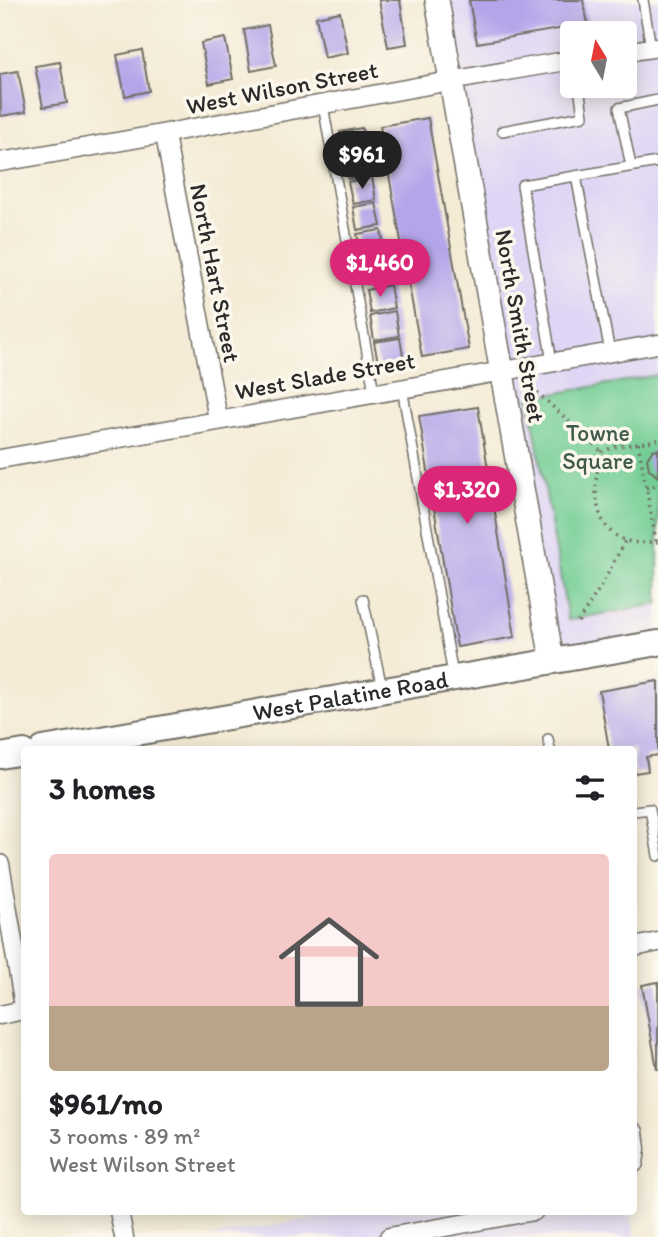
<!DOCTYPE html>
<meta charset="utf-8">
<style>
body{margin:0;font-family:Itim,sans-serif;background:#f2f2f2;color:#202124;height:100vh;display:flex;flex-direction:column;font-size:26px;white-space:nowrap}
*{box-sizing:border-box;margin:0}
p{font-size:23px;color:#757577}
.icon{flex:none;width:38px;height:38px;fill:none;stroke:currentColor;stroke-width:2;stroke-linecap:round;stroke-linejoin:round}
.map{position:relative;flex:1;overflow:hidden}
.drawer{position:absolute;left:21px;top:746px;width:616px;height:469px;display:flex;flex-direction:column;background:#fff;border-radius:7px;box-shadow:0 4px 18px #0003}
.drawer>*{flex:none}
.needle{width:46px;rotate:350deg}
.tools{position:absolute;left:560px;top:21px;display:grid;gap:14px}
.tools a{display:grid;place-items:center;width:77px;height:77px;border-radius:7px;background:#fff;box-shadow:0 4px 18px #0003;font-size:35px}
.price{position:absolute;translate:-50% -60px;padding:0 16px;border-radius:24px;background:#db2777;color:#fff;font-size:23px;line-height:46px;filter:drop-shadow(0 2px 4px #0008)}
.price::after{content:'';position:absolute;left:50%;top:42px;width:21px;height:16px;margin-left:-10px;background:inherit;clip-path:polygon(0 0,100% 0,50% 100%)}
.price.active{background:#222;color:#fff}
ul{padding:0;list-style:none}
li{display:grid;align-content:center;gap:14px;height:371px;padding:0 28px}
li+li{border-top:2px solid #e0e0e0}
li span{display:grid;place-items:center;height:217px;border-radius:7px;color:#555}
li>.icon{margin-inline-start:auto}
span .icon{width:126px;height:126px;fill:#fffc;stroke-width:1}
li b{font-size:30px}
h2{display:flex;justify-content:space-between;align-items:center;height:84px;padding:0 28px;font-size:30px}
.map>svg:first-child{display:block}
</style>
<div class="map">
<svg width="658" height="1237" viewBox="0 0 658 1237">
<rect width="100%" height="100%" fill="#fbf7ec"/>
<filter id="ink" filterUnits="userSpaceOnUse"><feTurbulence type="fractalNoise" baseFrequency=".0143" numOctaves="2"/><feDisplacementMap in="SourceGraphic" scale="14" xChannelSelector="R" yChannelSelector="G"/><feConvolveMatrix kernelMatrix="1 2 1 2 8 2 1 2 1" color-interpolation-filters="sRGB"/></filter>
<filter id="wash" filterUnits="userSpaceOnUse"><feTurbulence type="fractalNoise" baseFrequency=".00686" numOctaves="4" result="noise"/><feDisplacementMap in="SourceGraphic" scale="28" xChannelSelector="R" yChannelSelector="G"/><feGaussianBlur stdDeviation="1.57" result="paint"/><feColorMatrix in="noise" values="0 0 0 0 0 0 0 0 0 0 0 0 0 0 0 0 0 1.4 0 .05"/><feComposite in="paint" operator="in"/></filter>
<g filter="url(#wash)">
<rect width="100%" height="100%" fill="#f4ebd5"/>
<g fill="#dfd5f5" fill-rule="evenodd">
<path d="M 437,0 L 658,0 L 658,643 L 552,660 ZM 572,33 L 625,33 L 625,86 L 572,86 Z"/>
<polygon points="351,1211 630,1211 636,1237 208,1237"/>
</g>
<polygon fill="#73cd95" stroke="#4f7c60" stroke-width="2" points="658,375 658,604 568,620 529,398"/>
<g id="blocks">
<g fill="#b4a5ea">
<polygon points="379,0 400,0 407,44 388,47"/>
<polygon points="469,0 583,0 588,24 477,43"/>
<polygon points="340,12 348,53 324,58 316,17"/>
<polygon points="268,25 276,66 251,71 244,30"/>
<polygon points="225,38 233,79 209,84 201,43"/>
<polygon points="142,50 149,91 125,96 117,55"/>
<polygon points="60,62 67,103 43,107 35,66"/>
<polygon points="18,71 26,112 1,116 0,74"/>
<polygon points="428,118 469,349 422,357 380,126"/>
<polygon points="362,128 367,150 343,155 340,132"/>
<polygon points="367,152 371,175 348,179 343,156"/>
<polygon points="372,177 376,200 353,204 348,182"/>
<polygon points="376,203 381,226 357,230 353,207"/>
<polygon points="381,230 385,252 362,257 357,234"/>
<polygon points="385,257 389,280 366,284 362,261"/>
<polygon points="390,285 394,308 370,313 366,290"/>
<polygon points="395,311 399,336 374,340 370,316"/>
<polygon points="400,338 404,362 379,367 374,342"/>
<polygon points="478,407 515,637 457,647 419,416"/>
<polygon points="658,449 658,477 649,469 647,459 653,450"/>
<polygon points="658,681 658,755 646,757 648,771 634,773 634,749 609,749 599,691"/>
<polygon points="658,982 658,1069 657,1069 642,985"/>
</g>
</g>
</g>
<g filter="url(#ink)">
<use href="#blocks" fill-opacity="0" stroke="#716e66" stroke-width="2"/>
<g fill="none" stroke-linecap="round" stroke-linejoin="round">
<g stroke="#716e66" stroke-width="12">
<g id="service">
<polyline points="643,0 651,48"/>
<polyline points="323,105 374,392"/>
<polyline points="502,131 583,116 579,86"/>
<polyline points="631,166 619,108 658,100"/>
<polyline points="576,176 610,352"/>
<polyline points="552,362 522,185 658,162"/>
<polyline points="402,388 453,675"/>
<polyline points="363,599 382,688"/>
<polyline points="548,739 550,749"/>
<polyline points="634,811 650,809 658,856"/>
</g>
</g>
<g stroke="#716e66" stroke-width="21">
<g id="minor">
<polyline points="625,52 658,47"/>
<polyline points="165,135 218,419"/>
<path d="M 0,162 C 191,131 381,91 572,60"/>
<polyline points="0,459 658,344"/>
<polyline points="0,864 24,1006"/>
<polyline points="634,947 658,942"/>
<polyline points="0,1015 24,1010"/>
<polyline points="634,1132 636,1149 634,1163"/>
<polyline points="119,1211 124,1237"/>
<polyline points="389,1237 534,1211"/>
</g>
</g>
<g stroke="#716e66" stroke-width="26">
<polyline id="tertiary" points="437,0 552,660"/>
</g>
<g stroke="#716e66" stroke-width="28">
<g id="secondary">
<path id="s1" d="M 43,749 L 658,643"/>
<polyline points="0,756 24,752"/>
</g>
</g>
<g stroke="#716e66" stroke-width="3.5" stroke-dasharray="2 5" stroke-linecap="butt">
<polyline points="537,392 602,452"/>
<path d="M 658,440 L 614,447 L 602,452 C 592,479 591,529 625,540 C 634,544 648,542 658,542"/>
<polyline points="638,443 656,541"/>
<polyline points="646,488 658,485"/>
<polyline points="578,622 603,583 625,541"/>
</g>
<use href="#service" stroke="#fff" stroke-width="9"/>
<use href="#minor" stroke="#fff" stroke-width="18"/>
<use href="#tertiary" stroke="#fff" stroke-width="23"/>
<use href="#secondary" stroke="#fff" stroke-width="24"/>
</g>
</g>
<g text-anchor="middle" stroke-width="7" stroke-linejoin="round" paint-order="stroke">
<g font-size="24" fill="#2b2b2b" stroke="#fbf7ec">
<text transform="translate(282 88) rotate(-11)" y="8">West Wilson Street</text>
<text transform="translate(215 273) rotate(79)" y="8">North Hart Street</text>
<text transform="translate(520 326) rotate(80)" y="8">North Smith Street</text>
<text transform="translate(325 376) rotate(-10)" y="8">West Slade Street</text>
<text dy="8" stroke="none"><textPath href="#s1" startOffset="312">West Palatine Road</textPath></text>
</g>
<g font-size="24" fill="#415c4b" stroke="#fbf7ec">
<text x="598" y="441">Towne<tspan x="598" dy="28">Square</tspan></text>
</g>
</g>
</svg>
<div class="tools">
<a><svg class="needle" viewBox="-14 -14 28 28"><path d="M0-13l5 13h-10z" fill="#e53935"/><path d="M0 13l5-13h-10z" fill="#757577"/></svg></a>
</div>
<b class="price active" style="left:362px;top:191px">$961</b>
<b class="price" style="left:380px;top:299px">$1,460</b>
<b class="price" style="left:467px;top:526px">$1,320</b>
<section class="drawer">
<h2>3 homes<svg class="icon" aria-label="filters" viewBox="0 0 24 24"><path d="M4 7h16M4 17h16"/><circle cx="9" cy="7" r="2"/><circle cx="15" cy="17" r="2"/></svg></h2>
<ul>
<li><span style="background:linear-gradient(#f6c9c9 70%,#b9a48a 0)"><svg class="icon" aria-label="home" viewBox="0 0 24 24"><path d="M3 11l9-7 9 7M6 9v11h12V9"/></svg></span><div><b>$961/mo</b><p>3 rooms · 89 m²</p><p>West Wilson Street</p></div></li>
</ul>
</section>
</div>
